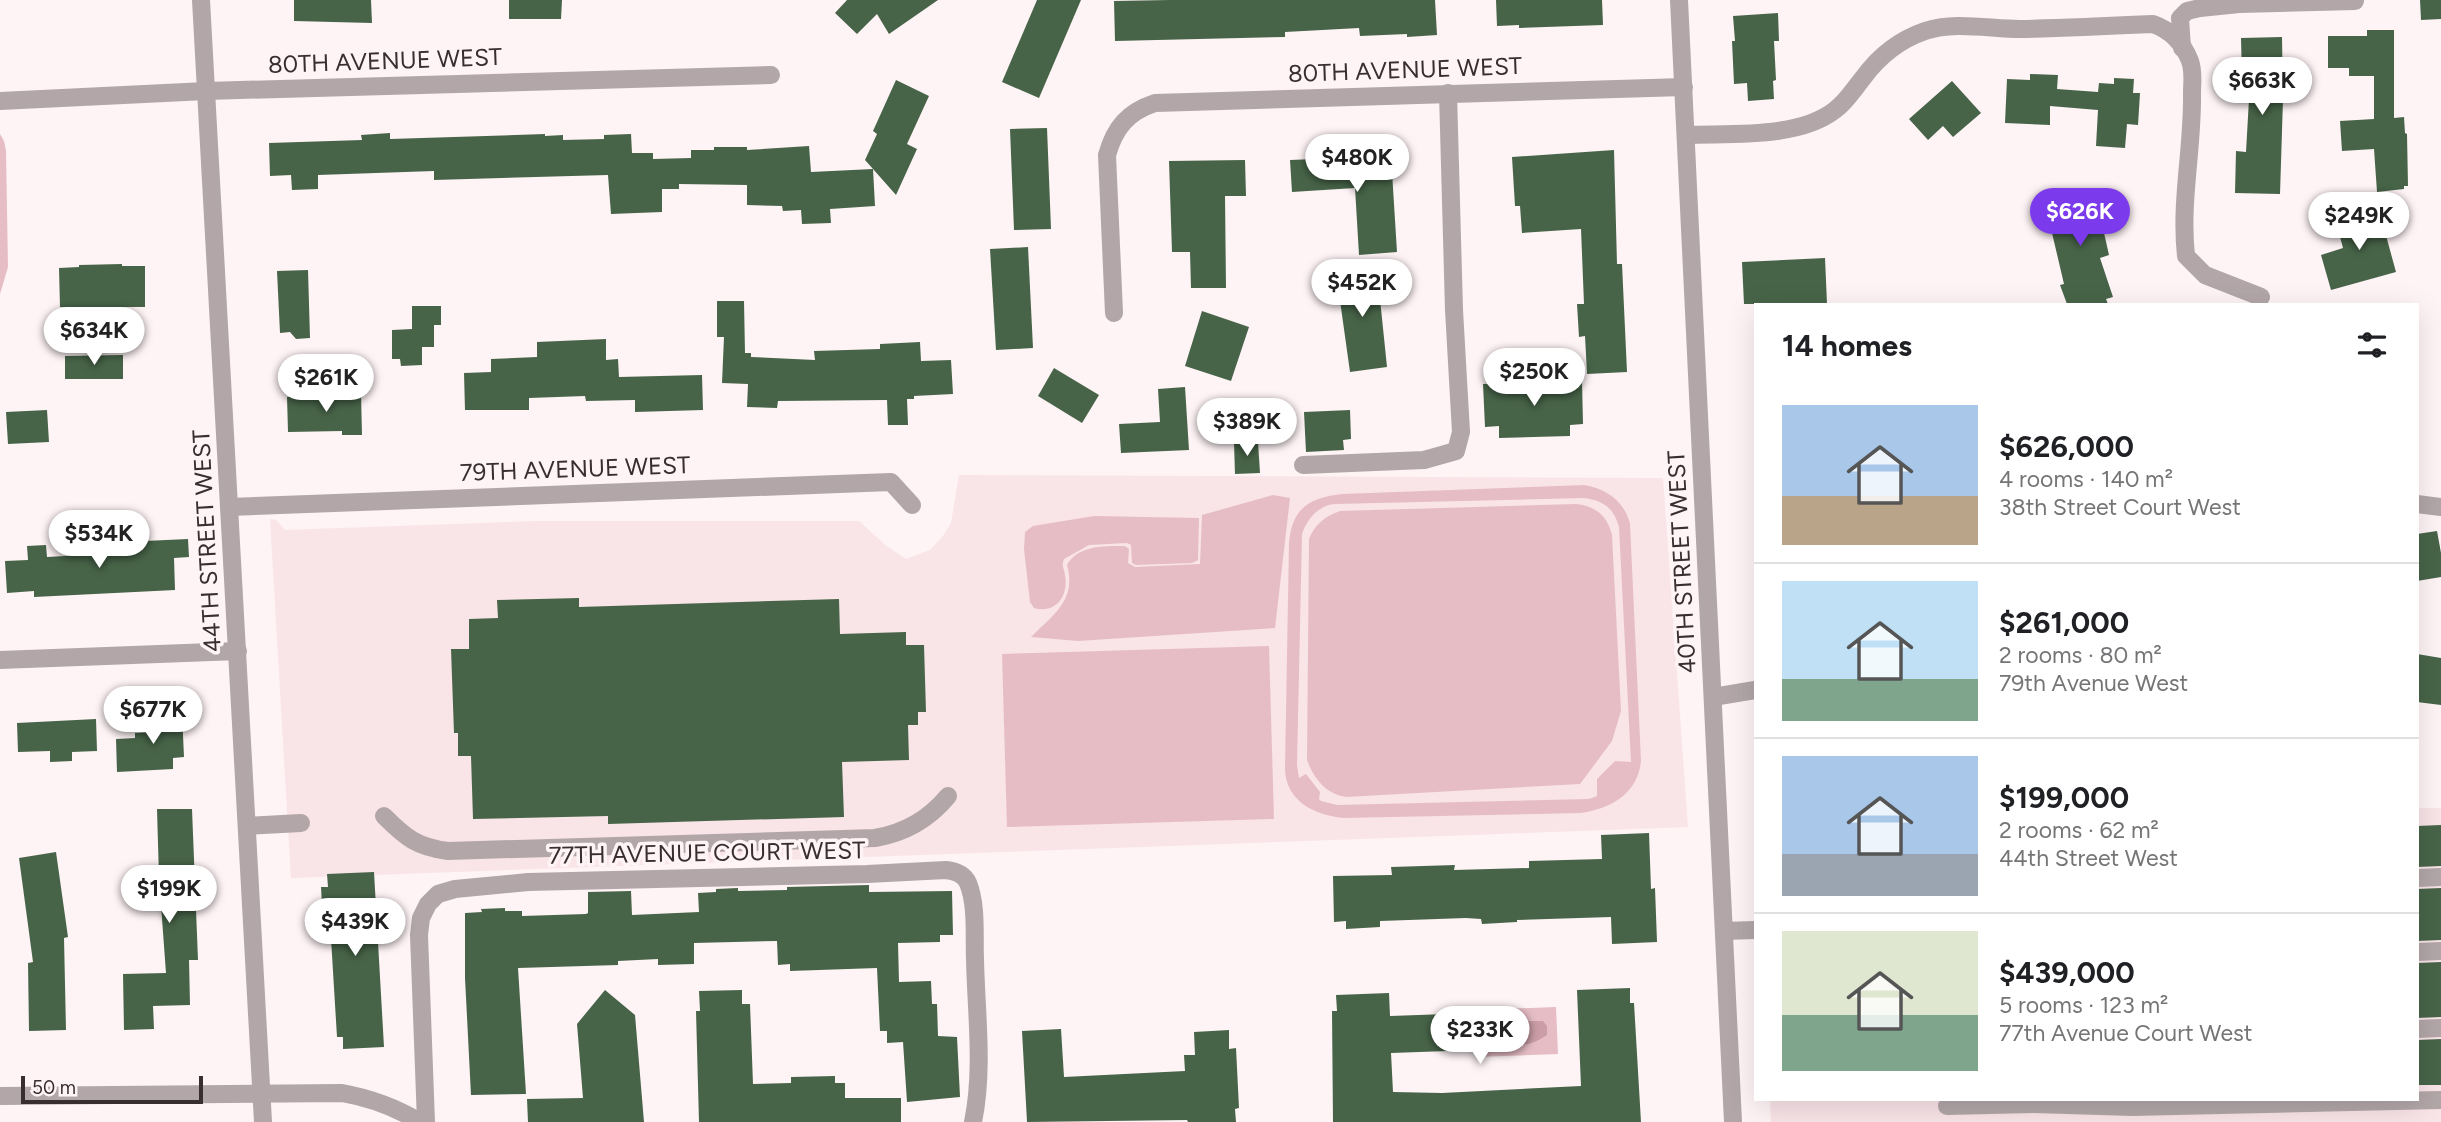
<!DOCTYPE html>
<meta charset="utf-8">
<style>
body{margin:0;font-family:Figtree,sans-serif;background:#f6f6f6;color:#202124;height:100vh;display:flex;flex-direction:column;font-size:26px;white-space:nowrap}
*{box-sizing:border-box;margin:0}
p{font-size:23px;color:#757577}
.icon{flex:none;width:38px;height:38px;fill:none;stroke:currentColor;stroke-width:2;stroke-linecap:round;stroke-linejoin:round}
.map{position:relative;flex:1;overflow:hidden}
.panel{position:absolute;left:1754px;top:303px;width:665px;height:798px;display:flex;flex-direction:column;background:#fff;border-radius:0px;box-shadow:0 7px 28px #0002}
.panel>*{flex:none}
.scale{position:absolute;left:21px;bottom:18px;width:182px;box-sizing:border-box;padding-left:7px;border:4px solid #382e30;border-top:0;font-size:19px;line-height:24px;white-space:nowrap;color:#382e30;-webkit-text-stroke:5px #fef3f5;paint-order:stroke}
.price{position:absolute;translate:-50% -60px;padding:0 16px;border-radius:24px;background:#fff;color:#222;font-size:23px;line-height:46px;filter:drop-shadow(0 2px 4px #0008)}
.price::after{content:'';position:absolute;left:50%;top:42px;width:21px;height:16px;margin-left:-10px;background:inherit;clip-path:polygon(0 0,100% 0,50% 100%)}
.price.active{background:#7c3aed;color:#fff}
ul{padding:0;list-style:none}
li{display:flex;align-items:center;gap:21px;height:175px;padding:0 28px}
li+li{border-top:2px solid #e0e0e0}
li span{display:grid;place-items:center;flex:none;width:196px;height:140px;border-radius:0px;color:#555}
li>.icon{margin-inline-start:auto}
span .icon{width:84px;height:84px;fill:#fffc;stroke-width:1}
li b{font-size:30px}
h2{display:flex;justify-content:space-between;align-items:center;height:84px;padding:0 28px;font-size:30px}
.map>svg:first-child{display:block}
</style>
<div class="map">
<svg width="2441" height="1122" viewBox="0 0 2441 1122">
<rect width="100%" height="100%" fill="#fef3f5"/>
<g fill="#f9e4e8">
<polygon points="959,475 1663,478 1688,827 291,878 270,519 276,520 285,530 536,521 859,521 885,545 906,559 930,550 943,536 951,523"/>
<polygon points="2417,808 2441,808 2441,1122 1771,1122 1770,1099 2417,1099"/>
</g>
<g fill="#e6bdc5" fill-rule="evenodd">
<polygon points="0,134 4,141 6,151 8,267 0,294"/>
<path d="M 1584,485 C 1606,488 1625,502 1630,524 L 1641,761 C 1638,794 1610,809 1580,813 L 1343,818 C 1314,815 1286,801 1285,769 L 1289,543 C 1292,508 1309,498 1342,494 ZM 1583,498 C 1603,500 1614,508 1619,527 L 1631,762 L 1615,761 L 1597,779 L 1597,796 L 1589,799 L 1337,805 L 1321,801 L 1319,799 L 1320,792 L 1306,774 L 1299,778 L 1297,765 L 1302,534 C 1307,519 1319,505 1335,504 Z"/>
<path d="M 1273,495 L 1290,498 L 1275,628 L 1078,641 L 1031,637 C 1053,615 1077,600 1067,565 C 1078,545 1105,546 1125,546 L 1129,549 L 1128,563 L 1135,567 L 1200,564 L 1202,515 Z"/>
<path d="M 1576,504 C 1595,506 1607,515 1612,535 L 1621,711 L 1612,741 L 1580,784 L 1346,797 C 1326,794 1314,779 1307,760 L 1309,539 C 1315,524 1324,517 1340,511 Z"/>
<path d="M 1094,516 L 1199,518 L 1198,560 L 1192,563 L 1136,565 L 1132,563 L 1131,545 L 1127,543 L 1089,545 L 1064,559 C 1061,566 1064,568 1065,575 C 1069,597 1055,614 1034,608 L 1030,602 L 1024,549 L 1025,532 L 1033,526 Z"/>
<polygon points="1269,646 1274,819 1007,827 1002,654"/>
<polygon points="1556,1007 1558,1054 1476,1057 1474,1010"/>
</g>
<path fill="#cb9da6" d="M 1518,1016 L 1527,1021 L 1543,1021 L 1547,1026 L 1547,1035 C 1534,1044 1521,1048 1506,1042 L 1502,1035 L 1502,1024 Z"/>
<g fill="#476448">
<polygon points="294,0 371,0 372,23 294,21"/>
<polygon points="509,0 562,0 561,19 509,19"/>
<polygon points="847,0 938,0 889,34 877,14 857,34 835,13"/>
<polygon points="1037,0 1081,0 1039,98 1002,82"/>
<polygon points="1169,0 1435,0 1437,35 1407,37 1407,34 1360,36 1359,28 1285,32 1285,37 1115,41 1114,1"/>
<polygon points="1496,0 1602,0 1603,25 1519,28 1519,25 1497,26"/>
<polygon points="2420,0 2441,0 2441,19 2421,20"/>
<polygon points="1778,13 1779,41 1774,41 1776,80 1773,81 1774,99 1748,101 1747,83 1734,84 1732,41 1735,41 1733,16"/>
<polygon points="2367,30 2394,30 2394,118 2404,117 2405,133 2407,134 2408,186 2404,186 2404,189 2377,192 2374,149 2342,151 2340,121 2374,119 2374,76 2349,76 2349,68 2328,68 2328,36 2367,36"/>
<polygon points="2282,37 2283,99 2280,194 2235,193 2236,151 2246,152 2249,99 2247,79 2242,79 2241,38"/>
<polygon points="2030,74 2058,75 2057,89 2098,92 2099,83 2114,84 2114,78 2134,79 2133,93 2140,93 2138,125 2127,124 2125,148 2096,146 2098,110 2050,106 2050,125 2005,123 2007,79 2030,80"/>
<polygon points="896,80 929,96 907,144 917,149 896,195 873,169 875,206 830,209 831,223 802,224 801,210 783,211 782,206 747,205 747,185 679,184 679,189 662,189 662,212 611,214 608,175 434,180 434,171 318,175 318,189 292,190 291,175 270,176 269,143 362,140 361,135 390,133 390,139 545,134 545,136 563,135 563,140 604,139 604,135 631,134 632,153 653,153 653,159 691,158 691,150 714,150 714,147 747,147 747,150 809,146 811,172 873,169 865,160 877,134 873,131"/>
<polygon points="1952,81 1981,113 1953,137 1943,126 1928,140 1909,119"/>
<polygon points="1047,128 1051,229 1014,230 1010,129"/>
<polygon points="1614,150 1617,264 1622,264 1627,372 1587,374 1585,336 1579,337 1577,304 1584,304 1581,229 1522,233 1520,206 1515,206 1512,157"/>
<polygon points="1391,156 1397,252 1359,255 1355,188 1292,192 1290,160"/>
<polygon points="1245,160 1246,196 1225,196 1226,288 1191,288 1190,252 1172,252 1169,161"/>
<polygon points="2094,192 2096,199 2099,198 2104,223 2102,224 2109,255 2100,258 2113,297 2106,299 2108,304 2067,304 2060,285 2064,284 2045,203"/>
<polygon points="2379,210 2396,272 2331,290 2321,255 2343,248 2336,222"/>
<polygon points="1028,247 1033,348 996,350 990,249"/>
<polygon points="1825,258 1827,304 1744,304 1742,262"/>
<polygon points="122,264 122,266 145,266 145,307 123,307 123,314 104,314 104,308 60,307 59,268 79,267 79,265"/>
<polygon points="1373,267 1378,299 1380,299 1387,367 1350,372 1336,272"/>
<polygon points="308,270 310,338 296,339 290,332 280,333 277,271"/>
<polygon points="717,301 744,301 745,353 751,353 751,357 815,360 814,351 880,349 880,344 920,342 921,361 951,360 953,394 914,396 914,399 907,399 908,425 888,425 887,400 778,401 777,408 747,407 748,384 722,383 724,337 717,337"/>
<polygon points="412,306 441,306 441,325 434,325 434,347 422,347 422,365 401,366 400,359 392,359 392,330 412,329"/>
<polygon points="1202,311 1249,327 1231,381 1185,366"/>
<polygon points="606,339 606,360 618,359 619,377 702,375 703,410 635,412 635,400 586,401 585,396 529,398 529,410 465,410 464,373 491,372 491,359 537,357 537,342"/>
<polygon points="123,355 123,379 65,379 65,356"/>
<polygon points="1054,368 1099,395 1082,423 1038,396"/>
<polygon points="1550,378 1550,382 1582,381 1583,424 1570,425 1570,436 1499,438 1499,426 1485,427 1483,384 1517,383 1517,379"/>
<polygon points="1185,387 1189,450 1121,453 1119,424 1160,422 1158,389"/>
<polygon points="361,393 362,435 342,435 342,431 288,432 287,397 317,397 318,394"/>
<polygon points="47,410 49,442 8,444 6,412"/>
<polygon points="1350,410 1351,439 1343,440 1344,450 1306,452 1304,412"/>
<polygon points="1258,442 1260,473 1235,474 1234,443"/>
<polygon points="2437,531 2441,553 2441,577 2417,581 2417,534"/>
<polygon points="188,539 189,557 174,558 175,590 34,597 34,591 7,593 5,561 28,560 27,546 46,545 47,557 102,554 101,543"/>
<polygon points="579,598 579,607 839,599 840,634 906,632 906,645 924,645 926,712 918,712 918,725 908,725 909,760 842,762 844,817 608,824 608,816 473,819 471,756 458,756 458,733 454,733 451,649 469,649 469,619 498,618 497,600"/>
<polygon points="2417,654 2441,658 2441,705 2417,702"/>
<polygon points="182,713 184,757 173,758 173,769 117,772 116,739 135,738 135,733 154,732 154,714"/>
<polygon points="96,719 97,751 72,752 72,761 50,762 50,751 18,752 17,723"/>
<polygon points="157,809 192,809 198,960 189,960 190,1005 153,1006 154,1029 124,1030 123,974 166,973 159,878"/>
<polygon points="2441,825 2441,866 2417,867 2417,826"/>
<polygon points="1649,833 1651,889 1655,888 1657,942 1612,944 1611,917 1517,920 1517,922 1482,924 1481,919 1466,918 1380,921 1380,927 1346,929 1346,921 1334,922 1333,876 1392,875 1391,867 1455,865 1454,870 1529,868 1529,861 1602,859 1601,835"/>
<polygon points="56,852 68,937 64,938 66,1030 29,1031 28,963 33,962 19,858"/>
<polygon points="374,872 384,1047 343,1049 343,1037 337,1037 330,922 323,922 321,887 328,887 327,874"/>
<polygon points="869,885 869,892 952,891 953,935 940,935 940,942 898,943 899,982 931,981 932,1004 937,1004 938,1036 957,1037 960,1097 907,1102 903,1042 887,1043 887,1031 880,1031 877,968 790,971 790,964 778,965 777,941 694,943 694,964 658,965 658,959 618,961 618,965 518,968 526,1094 471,1095 465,978 465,913 482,912 481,909 505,908 505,911 522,911 522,916 586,914 588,913 588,892 631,891 632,915 699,912 698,893 716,892 716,889 738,888 738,891 787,890 787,887"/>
<polygon points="2441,888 2441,940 2417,941 2417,889"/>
<polygon points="2441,962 2441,1017 2417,1018 2417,963"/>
<polygon points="1630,988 1630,1003 1634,1003 1641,1122 1333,1122 1332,1011 1337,1011 1336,995 1389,993 1390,1016 1475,1013 1476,1050 1391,1053 1393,1092 1442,1093 1581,1086 1577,990"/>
<polygon points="605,990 635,1015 644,1122 528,1122 527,1099 583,1098 577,1024"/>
<polygon points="742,990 742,1004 750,1004 753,1084 791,1083 791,1077 835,1076 835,1083 845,1083 845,1098 901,1098 901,1122 699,1122 696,1011 700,1011 699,991"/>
<polygon points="1061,1029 1064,1077 1185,1071 1184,1055 1195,1055 1194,1032 1229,1030 1229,1049 1236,1048 1239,1108 1235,1109 1236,1122 1188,1122 1187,1120 1027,1122 1022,1031"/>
<polygon points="2441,1039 2441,1085 2417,1085 2417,1040"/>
</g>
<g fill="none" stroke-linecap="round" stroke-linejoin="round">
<g stroke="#b2a6a8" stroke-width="18">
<polyline points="201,0 263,1122"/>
<polyline points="1679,0 1733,1122"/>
<polyline points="2182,48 2180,18 2187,11 2200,8 2239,4 2355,1"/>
<polyline points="0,101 206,91 771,75"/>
<path d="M 1686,135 C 1730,133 1798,139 1835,110 C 1846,102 1854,89 1863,78 C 1879,56 1899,40 1925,31 C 1955,21 1990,29 2020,29 C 2065,28 2109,26 2153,24 C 2170,30 2183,43 2190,61 C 2194,72 2192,82 2192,93 C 2193,148 2180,201 2186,256 L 2205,275 L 2261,297"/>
<path d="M 1114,313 L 1107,155 C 1115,127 1128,112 1155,103 L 1684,87"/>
<polyline points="1303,465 1424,460 1456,451 1461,432 1454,310 1448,93"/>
<polyline points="2417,504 2441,507"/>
<polyline points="229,507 891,482 912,505"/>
<polyline points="0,660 238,651"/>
<polyline points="1713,697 1755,690"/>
<path d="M 384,816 C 406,838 417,847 448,851 L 875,838 C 905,833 929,819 948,796"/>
<polyline points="247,826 301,823"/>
<polyline points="2417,878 2441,877"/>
<polyline points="1724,931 1755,930"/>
<polyline points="2417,952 2441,951"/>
<polyline points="2417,1029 2441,1028"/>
<path d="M 0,1096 L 342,1093 C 370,1098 395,1107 420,1122"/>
<polyline points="1947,1106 2035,1104 2132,1107 2441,1100"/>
<path d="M 426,1122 L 419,935 L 421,918 L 428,904 L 438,894 L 455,889 L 528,882 L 867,874 L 946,870 C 955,871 964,874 968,883 C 977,905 974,935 975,959 C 976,1012 984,1069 973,1122"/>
</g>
</g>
<g text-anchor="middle" stroke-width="7" stroke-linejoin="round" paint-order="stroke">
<g font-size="24" fill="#382e30" stroke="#fef3f5">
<text transform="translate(385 61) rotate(-2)" y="8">80TH AVENUE WEST</text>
<text transform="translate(1405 70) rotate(-2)" y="8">80TH AVENUE WEST</text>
<text transform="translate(575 469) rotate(-2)" y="8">79TH AVENUE WEST</text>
<text transform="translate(207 541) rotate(-93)" y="8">44TH STREET WEST</text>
<text transform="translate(1682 562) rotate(-93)" y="8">40TH STREET WEST</text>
<text transform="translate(707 853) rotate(-1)" y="8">77TH AVENUE COURT WEST</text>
</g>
</g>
</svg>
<div class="scale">50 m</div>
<b class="price" style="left:2262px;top:117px">$663K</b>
<b class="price" style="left:1357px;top:194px">$480K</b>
<b class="price active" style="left:2080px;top:248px">$626K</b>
<b class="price" style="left:2359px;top:252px">$249K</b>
<b class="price" style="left:1362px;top:319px">$452K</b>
<b class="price" style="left:94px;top:367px">$634K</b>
<b class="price" style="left:1534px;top:408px">$250K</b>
<b class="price" style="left:326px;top:414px">$261K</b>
<b class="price" style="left:1247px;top:458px">$389K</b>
<b class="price" style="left:99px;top:570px">$534K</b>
<b class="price" style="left:153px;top:746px">$677K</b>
<b class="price" style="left:169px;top:925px">$199K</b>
<b class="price" style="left:355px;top:958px">$439K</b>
<b class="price" style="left:1480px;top:1066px">$233K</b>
<section class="panel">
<h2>14 homes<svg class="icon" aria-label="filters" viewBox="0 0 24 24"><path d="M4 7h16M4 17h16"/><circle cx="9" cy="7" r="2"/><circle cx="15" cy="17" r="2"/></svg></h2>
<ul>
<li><span style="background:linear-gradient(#a9c7e8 65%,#b9a48a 0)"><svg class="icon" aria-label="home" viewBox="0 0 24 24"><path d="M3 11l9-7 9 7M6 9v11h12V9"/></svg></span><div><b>$626,000</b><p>4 rooms · 140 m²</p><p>38th Street Court West</p></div></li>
<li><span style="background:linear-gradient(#bfe0f5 70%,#7fa58c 0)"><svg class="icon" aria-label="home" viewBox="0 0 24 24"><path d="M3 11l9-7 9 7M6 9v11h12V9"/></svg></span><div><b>$261,000</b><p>2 rooms · 80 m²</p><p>79th Avenue West</p></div></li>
<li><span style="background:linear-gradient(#a9c7e8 70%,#9aa5b1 0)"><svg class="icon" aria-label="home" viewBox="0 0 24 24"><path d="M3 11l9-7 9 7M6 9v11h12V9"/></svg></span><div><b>$199,000</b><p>2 rooms · 62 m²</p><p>44th Street West</p></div></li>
<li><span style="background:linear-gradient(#dfe7d0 60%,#7fa58c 0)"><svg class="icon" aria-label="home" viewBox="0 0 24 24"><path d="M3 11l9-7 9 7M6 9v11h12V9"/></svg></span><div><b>$439,000</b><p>5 rooms · 123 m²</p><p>77th Avenue Court West</p></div></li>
</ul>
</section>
</div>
